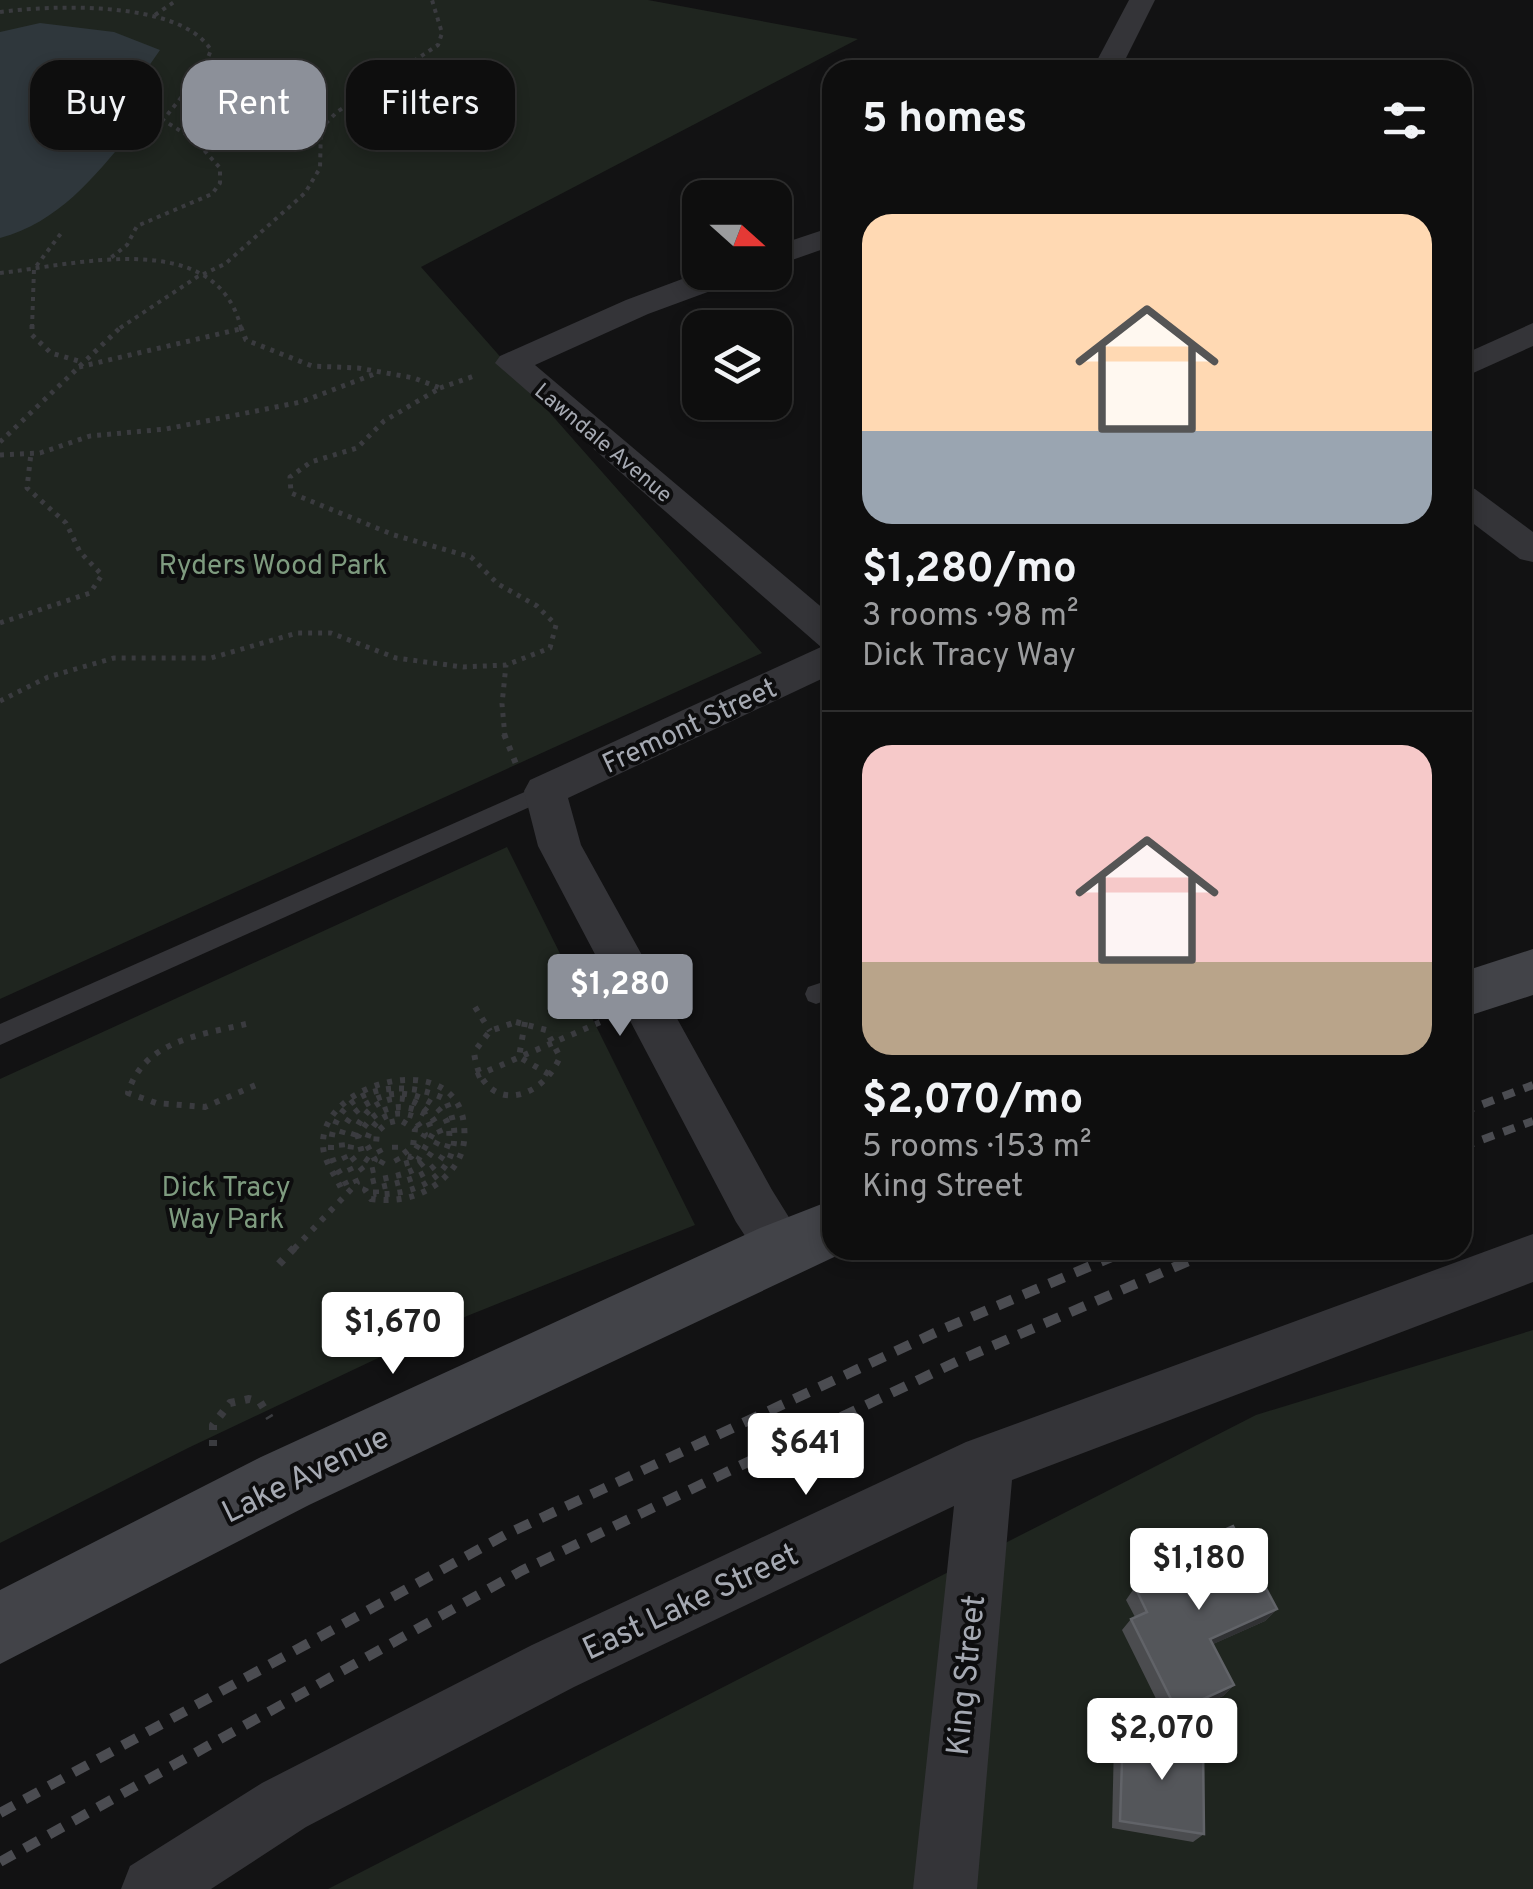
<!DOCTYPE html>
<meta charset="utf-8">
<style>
body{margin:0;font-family:Overpass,sans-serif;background:#1c1c1c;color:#f1f3f6;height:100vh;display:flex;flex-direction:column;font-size:38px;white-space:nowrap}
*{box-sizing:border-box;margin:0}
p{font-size:32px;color:#9b9c9e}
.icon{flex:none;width:55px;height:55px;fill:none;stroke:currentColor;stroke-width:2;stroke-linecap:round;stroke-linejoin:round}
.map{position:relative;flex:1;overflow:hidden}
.panel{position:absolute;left:822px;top:60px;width:650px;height:1200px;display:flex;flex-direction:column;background:#0e0e0e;border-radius:30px;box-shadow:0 5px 15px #0003,0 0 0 2px #2e2e2e}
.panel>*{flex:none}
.guide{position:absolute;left:30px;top:60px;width:642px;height:90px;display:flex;gap:20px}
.needle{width:65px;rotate:111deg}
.fabs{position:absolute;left:682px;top:180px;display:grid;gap:20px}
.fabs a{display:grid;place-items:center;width:110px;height:110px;border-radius:20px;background:#0e0e0e;box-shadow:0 5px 15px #0003,0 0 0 2px #2e2e2e;font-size:50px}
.price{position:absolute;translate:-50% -85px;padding:0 22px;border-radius:10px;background:#fff;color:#222;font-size:32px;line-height:65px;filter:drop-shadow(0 2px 5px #0008)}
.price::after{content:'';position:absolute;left:50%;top:60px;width:30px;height:22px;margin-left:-15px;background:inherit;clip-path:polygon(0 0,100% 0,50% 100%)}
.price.active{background:#8c9099;color:#fff}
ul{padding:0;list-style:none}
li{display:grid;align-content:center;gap:20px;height:530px;padding:0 40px}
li+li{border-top:2px solid #2e2e2e}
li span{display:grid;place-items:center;height:310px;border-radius:30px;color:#555}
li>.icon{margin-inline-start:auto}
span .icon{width:180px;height:180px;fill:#fffc;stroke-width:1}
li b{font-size:42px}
h2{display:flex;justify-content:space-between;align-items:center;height:120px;padding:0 40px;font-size:42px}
.pill{padding:0 35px;border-radius:30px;background:#0e0e0e;box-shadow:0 5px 15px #0003,0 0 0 2px #2e2e2e;font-size:35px;line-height:90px}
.pill.active{background:#8c9099;color:#fff}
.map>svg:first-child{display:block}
</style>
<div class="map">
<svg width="1533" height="1889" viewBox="0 0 1533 1889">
<rect width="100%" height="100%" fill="#121213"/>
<g fill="#1f251f">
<polygon points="0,0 648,0 858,39 421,267 762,653 0,999"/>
<polygon points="507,847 695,1225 467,1316 188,1448 0,1543 0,1079"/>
<polygon points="1533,1330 1533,1889 328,1889 1256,1415"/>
</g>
<path fill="#2f373c" d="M 40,23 L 114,32 L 160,50 L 121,106 L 131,133 C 93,178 59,222 0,238 L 0,32 Z"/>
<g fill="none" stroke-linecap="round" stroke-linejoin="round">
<g stroke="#3a3b3f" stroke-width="4" stroke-dasharray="4 5" stroke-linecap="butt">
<path d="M 0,12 C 52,5 180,0 211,50 L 202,72 L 163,120 L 195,140 L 220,168 L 220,183 L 212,194 L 137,226 L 127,245 L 108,260"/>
<polyline points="155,15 177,0"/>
<path d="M 0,273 C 75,265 216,226 241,328"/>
<polyline points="32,328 34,269 62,232"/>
<polyline points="120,328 197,277 225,264 305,193 320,168 321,128 337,112 438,45 442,33 432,0"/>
</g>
<g stroke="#3a3b3f" stroke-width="5" stroke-dasharray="4 6" stroke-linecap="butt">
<polyline points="32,325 32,335 51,353 82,362"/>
<polyline points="79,367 240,329"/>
<polyline points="440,388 477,375"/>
<polyline points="0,442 123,325"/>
<polyline points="0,455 40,453 90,436 166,429 301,402 377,373"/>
<polyline points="0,623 90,593 102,575 80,552 66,523 27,488 31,453"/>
<polyline points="0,701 48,677 114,658 211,658 297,633 331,633 396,658 463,667 506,665 550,648 556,625 537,606 498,584 471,557 394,535 291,493 290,477 311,462 357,448 384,421 440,388 414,378 358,368 312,366 246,340 240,325"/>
<polyline points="505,737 502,704 506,665"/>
</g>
<g stroke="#3a3b3f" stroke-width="6" stroke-dasharray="5 8" stroke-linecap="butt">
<polyline points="504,734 516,764"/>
<polyline points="475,1007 490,1031"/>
<path d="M 516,1022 L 546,1030 L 560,1057 C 539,1105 481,1113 474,1052 L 490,1031 Z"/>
<polyline points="525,1022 519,1057 552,1076"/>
<path d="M 246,1024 C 200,1035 143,1041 128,1093 L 156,1103 L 205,1107 L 256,1085"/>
<polyline points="476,1076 603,1021"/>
<path d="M 294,1249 L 357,1183 L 343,1154 L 341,1137 C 345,1120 355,1110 370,1102 C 416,1075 473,1119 439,1161 C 424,1179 397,1183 376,1188 L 376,1194 C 435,1196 473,1156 445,1099 C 402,1077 329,1087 331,1150 C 331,1163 342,1174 347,1186 L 341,1188 C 336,1177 327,1165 324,1153 C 309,1085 456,1043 464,1125 C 466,1144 462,1159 448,1174 C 427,1196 400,1203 371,1199 L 365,1190 L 369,1182 C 410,1172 423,1175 441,1134 C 417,1074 353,1096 350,1155 L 364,1172 L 378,1169 L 384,1159 L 376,1144 L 377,1132 L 387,1123 L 400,1120 L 415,1129 L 413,1146 L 402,1155 L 411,1157 L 425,1134 L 413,1116 C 390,1108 371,1120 366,1143 L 375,1160 L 373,1164 L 363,1157 L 358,1137 C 372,1109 397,1099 425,1114 L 433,1133 L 418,1160 L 400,1165 L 395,1156 L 395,1141"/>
</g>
<g stroke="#3a3b3f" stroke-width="8" stroke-dasharray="6 10" stroke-linecap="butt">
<polyline points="279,1264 296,1246"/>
<polyline points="213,1446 213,1425 230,1403 249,1399 260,1402 270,1418"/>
</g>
<g fill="#343438" fill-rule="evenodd">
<polygon points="545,783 555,791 552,797 0,1045 0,1024"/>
<polygon points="832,979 832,998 816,1004 808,1001 805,994 808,987"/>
</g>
<g fill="#343438" fill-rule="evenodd">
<polygon points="1129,0 1155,0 1120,70 1092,70"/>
<polygon points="832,227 832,246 775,266 775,246"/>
<polygon points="701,272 747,272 743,279 648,314 535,365 832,616 832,674 568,798 581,845 772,1190 808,1248 800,1265 782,1271 764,1265 736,1222 538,846 524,791 530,780 821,647 495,363 500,356 626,300"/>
<polygon points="1533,323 1533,346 1462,378 1462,355"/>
<polygon points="1462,485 1475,489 1533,532 1533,562 1520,559 1462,515"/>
<polygon points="1533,1234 1533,1282 1012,1480 977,1889 913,1889 954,1506 574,1687 306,1827 211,1889 121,1889 130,1866 262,1783 532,1645 966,1442"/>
</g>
<g fill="#424348" fill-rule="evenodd">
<polygon points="1533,949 1533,995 1462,1018 1462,972"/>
<polygon points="832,1200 832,1250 849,1250 309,1505 0,1664 0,1590 261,1457 760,1228"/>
</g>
<g stroke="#4b4c51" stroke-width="8" stroke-dasharray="12 10" stroke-linecap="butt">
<polyline points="1462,1112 1533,1085"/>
<polyline points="1462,1147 1533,1121"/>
</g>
<g stroke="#4b4c51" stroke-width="10" stroke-dasharray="16 12" stroke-linecap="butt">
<polyline points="0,1813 505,1535 943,1329 1128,1250"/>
<polyline points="0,1862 521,1571 960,1360 1214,1250"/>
</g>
</g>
<g fill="#4b4c4f">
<polygon points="1155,1560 1277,1609 1265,1621 1213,1644 1234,1685 1223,1696 1167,1721 1122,1630 1131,1619 1135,1617 1126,1600 1135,1587 1150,1581 1146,1573"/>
<polygon points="1123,1732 1204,1834 1193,1842 1112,1828 1114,1742"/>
</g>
<g fill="#303133">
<polygon points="1277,1609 1265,1621 1200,1650 1210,1639"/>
<polygon points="1234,1685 1223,1696 1167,1721 1177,1711"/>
</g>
<g fill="#54565a" stroke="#616368" stroke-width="2.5">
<polygon points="1233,1526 1277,1609 1210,1639 1234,1685 1177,1711 1131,1619 1147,1612 1135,1587 1163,1575 1155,1560"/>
<polygon points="1123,1732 1203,1745 1204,1834 1120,1821"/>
</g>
<g text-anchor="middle" stroke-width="8" stroke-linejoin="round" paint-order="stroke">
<g font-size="22" fill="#a5a9b2" stroke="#0d0d0e">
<text transform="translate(604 442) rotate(40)" y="8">Lawndale Avenue</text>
</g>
<g font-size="28" fill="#7e9b7f" stroke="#0d0d0e">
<text x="273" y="574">Ryders Wood Park</text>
<text x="226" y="1196">Dick Tracy<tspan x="226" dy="32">Way Park</tspan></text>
</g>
<g font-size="28" fill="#a5a9b2" stroke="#0d0d0e">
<text transform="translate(689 725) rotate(-25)" y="10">Fremont Street</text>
</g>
<g font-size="32" fill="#a5a9b2" stroke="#0d0d0e">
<text transform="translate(305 1474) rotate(-26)" y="11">Lake Avenue</text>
<text transform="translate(690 1601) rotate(-25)" y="11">East Lake Street</text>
<text transform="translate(965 1675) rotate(-84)" y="11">King Street</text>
</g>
</g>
</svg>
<div class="fabs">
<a><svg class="needle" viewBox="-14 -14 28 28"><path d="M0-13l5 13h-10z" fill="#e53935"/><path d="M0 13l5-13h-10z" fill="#9b9c9e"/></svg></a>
<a><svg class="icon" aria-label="layers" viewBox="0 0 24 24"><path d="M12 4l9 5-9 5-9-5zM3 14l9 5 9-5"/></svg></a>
</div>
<b class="price active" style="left:620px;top:1039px">$1,280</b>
<b class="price" style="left:393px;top:1377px">$1,670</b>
<b class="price" style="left:806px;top:1498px">$641</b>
<b class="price" style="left:1199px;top:1613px">$1,180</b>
<b class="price" style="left:1162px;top:1783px">$2,070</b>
<div class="guide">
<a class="pill">Buy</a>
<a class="pill active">Rent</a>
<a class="pill">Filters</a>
</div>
<section class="panel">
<h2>5 homes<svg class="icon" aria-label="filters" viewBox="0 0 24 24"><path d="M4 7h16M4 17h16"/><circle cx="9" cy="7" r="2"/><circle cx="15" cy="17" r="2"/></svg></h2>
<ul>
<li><span style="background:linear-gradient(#ffd9b3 70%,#9aa5b1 0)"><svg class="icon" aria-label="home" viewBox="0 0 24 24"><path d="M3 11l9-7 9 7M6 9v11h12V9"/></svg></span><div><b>$1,280/mo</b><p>3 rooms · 98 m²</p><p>Dick Tracy Way</p></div></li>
<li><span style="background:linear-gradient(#f6c9c9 70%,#b9a48a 0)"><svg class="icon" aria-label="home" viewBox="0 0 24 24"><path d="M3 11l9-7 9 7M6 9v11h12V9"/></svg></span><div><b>$2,070/mo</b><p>5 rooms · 153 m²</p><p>King Street</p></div></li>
</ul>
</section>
</div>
